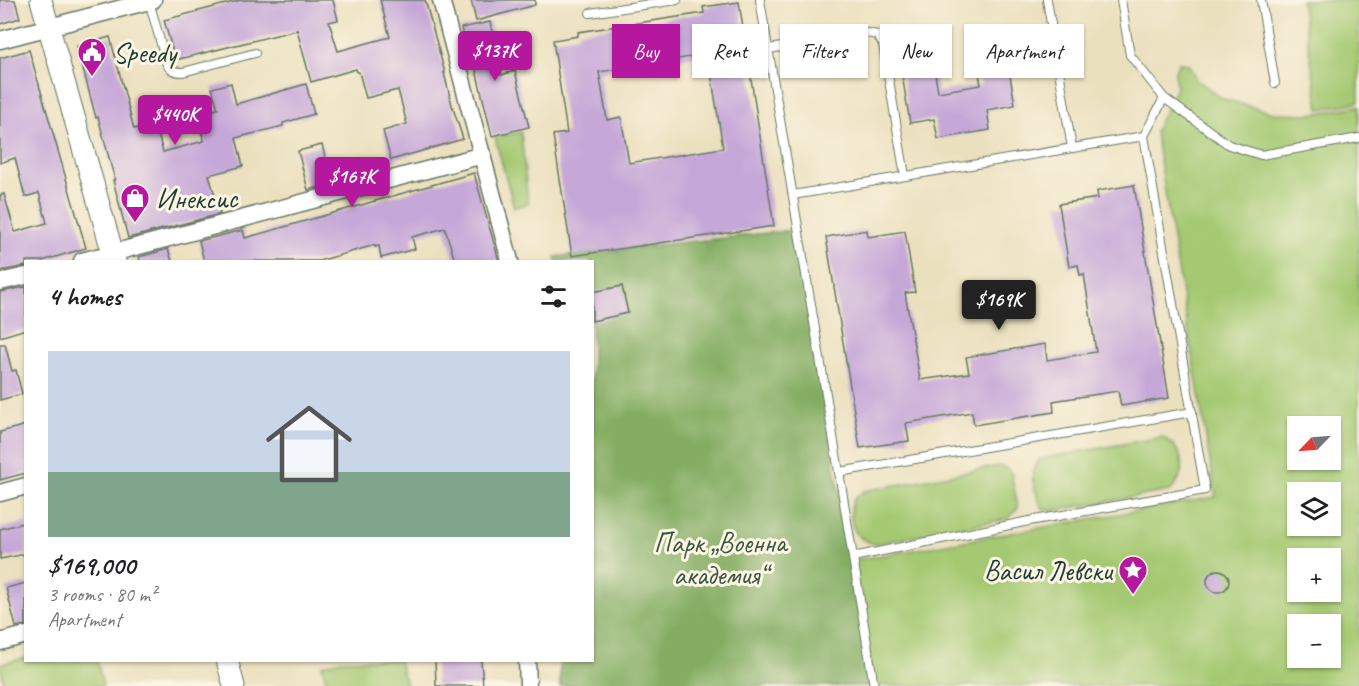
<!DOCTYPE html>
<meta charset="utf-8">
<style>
body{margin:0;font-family:Caveat,sans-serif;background:#f2f2f2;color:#202124;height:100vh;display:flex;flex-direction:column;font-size:22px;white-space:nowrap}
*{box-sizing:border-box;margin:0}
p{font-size:20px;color:#757577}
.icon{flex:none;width:33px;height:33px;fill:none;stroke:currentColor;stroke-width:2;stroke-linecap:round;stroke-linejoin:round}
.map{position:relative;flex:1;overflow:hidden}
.panel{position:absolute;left:24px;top:260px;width:570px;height:402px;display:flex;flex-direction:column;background:#fff;border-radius:0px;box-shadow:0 2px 4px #0004}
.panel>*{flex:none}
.guide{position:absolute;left:612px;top:24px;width:570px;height:54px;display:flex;gap:12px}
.needle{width:39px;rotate:245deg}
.tools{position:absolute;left:1287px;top:416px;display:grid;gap:12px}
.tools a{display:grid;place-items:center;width:54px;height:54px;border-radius:0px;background:#fff;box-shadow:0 2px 4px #0004;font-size:30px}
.price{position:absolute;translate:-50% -51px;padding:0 14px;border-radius:6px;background:#b5179e;color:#fff;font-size:20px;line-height:39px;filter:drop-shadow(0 2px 3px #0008)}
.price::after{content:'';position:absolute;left:50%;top:36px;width:18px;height:14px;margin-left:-9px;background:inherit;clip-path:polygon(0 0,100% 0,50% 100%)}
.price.active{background:#222;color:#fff}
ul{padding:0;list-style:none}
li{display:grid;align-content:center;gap:12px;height:318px;padding:0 24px}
li span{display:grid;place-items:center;height:186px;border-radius:0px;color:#555}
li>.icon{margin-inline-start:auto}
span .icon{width:108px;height:108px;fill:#fffc;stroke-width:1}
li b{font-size:26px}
h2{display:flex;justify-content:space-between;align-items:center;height:72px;padding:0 24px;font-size:26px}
.tag{padding:0 21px;border-radius:0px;background:#fff;box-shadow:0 2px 4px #0004;font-size:21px;line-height:54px}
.tag.active{background:#b5179e;color:#fff}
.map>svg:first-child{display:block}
</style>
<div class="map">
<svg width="1359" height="686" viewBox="0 0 1359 686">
<rect width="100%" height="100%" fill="#fcf5e5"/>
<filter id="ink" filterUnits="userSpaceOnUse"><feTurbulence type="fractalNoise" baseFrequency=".0167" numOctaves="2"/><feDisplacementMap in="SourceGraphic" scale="12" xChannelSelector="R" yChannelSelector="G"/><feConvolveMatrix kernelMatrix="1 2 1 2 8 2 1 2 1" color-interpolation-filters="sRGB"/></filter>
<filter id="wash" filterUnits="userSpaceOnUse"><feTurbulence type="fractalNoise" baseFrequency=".008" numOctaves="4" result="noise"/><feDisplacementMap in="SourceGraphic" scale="24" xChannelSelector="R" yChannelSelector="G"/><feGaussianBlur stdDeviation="1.35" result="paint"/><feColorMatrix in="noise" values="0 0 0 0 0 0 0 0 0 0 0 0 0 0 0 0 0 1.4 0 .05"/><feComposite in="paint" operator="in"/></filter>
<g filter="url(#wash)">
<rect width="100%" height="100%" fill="#ebe0be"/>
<g fill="#a5c972" stroke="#628353" stroke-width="1.5" fill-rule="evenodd">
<polygon points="1301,0 1359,0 1359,102 1319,109"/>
<path d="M 1179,63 L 1188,64 L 1197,80 L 1223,99 L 1273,113 L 1312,114 L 1359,106 L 1359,686 L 560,686 L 560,660 L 592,660 L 592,261 L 556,261 L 555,257 L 794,230 L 850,561 L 1216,497 L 1155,131 L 1176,88 L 1175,71 ZM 1298,426 L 1330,426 L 1330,459 L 1298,459 ZM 1298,492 L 1330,492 L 1330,525 L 1298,525 ZM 1298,558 L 1330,558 L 1330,591 L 1298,591 ZM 1298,624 L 1330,624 L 1330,657 L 1298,657 Z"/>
<polygon points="521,132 528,204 514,207 495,138"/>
<path d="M 1162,437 C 1185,449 1188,473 1170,491 L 1052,511 L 1043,509 C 1037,498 1030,480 1034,468 C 1035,465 1038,462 1040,459 Z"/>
<path d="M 998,466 L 1006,468 L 1011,473 L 1018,507 L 1014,513 L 1007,519 L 874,544 C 868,542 861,540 857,534 C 850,525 848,506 856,497 C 859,495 862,493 864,491 Z"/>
<polygon points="25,658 26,660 97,660 103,686 4,686 0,664"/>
<polygon points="341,660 399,660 406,685 328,686 322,665"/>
</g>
<polygon fill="#84ad64" stroke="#52754c" stroke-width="1.5" points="794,230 873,686 560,686 560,660 592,660 592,261 556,261 555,257"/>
<g id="blocks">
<g fill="#c5a7d8" fill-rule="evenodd">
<polygon points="0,0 15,0 20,18 0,24"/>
<polygon points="241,0 333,0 338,20 329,22 338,51 390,37 380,0 425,0 445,73 444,73 452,105 463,139 391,160 383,131 407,124 398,90 366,98 359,72 357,72 356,69 311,82 297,30 175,60 164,20"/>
<polygon points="471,0 535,0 535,5 476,21"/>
<path d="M 739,2 L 774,226 L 572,256 L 553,135 L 567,133 L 553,40 L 578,36 L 578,32 L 704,13 L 703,7 ZM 708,54 L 723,148 L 629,163 L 621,117 L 607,120 L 599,72 Z"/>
<polygon points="490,22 501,75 515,71 529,127 492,136 475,66 470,67 461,28"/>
<polygon points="1003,34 1015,105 987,110 990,130 938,139 934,119 910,123 899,56 931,51 938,92 981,85 973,39"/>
<polygon points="110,37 134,129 155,123 163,152 204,141 197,114 218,109 212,88 231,83 236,104 306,84 314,114 283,123 283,126 236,138 243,166 209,175 220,214 128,238 113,180 115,180 98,117 96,118 77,46"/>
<polygon points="29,50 86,248 42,261 26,261 26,266 0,271 0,195 4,194 15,232 47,223 39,193 25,197 15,158 0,163 0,58"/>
<polygon points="322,145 332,184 308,190 298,151"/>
<polygon points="474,173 499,261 455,261 445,228 412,237 415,249 381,258 379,246 375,247 375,245 319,261 204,261 199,241 243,230 245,238"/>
<polygon points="1134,185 1169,398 1121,406 1118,391 1053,401 1054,412 974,425 972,412 906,423 909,441 860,448 826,237 867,230 868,237 905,231 915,292 905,293 920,380 969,373 966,357 1045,344 1047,360 1096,352 1084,274 1080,275 1078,265 1069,267 1059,204 1098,198 1097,191"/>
<polygon points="168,249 172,261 140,261 139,257"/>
<polygon points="622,286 628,313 592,321 592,292"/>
<polygon points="26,287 26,329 0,337 0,292"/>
<polygon points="0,344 5,344 12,371 16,370 22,394 0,400"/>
<polygon points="26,425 26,473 0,480 0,432"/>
<polygon points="26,522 26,554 0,559 0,529"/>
<circle cx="1218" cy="581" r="11"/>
<polygon points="26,583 26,625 16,627 6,588"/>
<polygon points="435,660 481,660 483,686 436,686"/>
</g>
</g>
</g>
<g filter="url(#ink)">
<use href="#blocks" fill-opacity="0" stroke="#667664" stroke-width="1.5"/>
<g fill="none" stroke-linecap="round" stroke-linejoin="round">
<g stroke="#667664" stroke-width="10">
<g id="service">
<polyline points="760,0 839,472 874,686"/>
<polyline points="1047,0 1072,148"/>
<polyline points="1261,0 1275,83"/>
<path d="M 149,1 L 166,62 C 169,70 174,72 183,72 L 255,53"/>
<polyline points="590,13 677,0"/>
<polyline points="769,49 867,33 877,35 883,44 905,176"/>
<polyline points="1164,98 1229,145 1261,155 1359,138"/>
<polyline points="793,195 1144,136"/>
<polyline points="839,472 1192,412"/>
<polyline points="853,557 1029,521 1205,490 1144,136 1164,98 1130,55 1121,0"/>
</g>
</g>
<g stroke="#667664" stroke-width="19">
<g id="minor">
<polyline points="441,0 510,261"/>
<polyline points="0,40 153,0"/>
<polyline points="82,261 483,155"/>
<polyline points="0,282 26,276"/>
<polyline points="0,493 26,486"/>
<polyline points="0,642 26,635"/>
<polyline points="527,660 528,686"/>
</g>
</g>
<g stroke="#667664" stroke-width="23">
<g id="tertiary">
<polyline points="41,0 115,261"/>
<polyline points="227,660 234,686"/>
</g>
</g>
<use href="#service" stroke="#fff" stroke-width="8"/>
<use href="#minor" stroke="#fff" stroke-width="16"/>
<use href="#tertiary" stroke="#fff" stroke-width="21"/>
</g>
</g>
<defs>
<g id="civic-pin" transform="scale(1.5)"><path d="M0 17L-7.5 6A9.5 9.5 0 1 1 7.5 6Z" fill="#b5179e" stroke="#fcf5e5"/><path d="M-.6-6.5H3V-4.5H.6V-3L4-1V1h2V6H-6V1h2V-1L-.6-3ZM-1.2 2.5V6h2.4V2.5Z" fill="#fff"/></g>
<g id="shop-pin" transform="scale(1.5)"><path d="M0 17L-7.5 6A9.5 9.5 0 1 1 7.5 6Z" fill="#b5179e" stroke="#fcf5e5"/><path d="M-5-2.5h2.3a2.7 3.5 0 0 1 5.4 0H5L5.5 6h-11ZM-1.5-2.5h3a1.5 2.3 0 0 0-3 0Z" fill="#fff"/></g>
<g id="sight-pin" transform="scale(1.5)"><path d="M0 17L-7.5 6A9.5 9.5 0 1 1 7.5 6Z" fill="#b5179e" stroke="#fcf5e5"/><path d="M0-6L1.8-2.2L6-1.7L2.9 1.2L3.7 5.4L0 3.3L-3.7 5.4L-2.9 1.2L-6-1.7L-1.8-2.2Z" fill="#fff"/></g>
</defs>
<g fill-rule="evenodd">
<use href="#civic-pin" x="92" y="52"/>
<use href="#shop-pin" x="135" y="198"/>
<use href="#sight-pin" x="1133" y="570"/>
</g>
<g text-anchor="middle" stroke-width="6" stroke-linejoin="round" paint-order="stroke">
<g font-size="28" fill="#1f3d34" stroke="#fcf5e5" text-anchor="start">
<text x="113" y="62">Speedy</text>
<text x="156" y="208">Инексис</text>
<text x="1112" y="580" text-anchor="end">Васил Левски</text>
</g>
<g font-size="28" fill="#3a5940" stroke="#fcf5e5">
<text x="720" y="552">Парк „Военна<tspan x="720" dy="32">академия“</tspan></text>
</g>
</g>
</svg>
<div class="tools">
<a><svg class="needle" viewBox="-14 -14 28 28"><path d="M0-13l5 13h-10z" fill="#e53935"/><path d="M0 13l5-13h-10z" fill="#757577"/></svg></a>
<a><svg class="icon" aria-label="layers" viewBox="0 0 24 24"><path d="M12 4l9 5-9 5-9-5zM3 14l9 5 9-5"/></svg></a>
<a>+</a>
<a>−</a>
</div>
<b class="price" style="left:495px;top:82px">$137K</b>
<b class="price" style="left:175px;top:146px">$440K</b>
<b class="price" style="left:352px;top:208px">$167K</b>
<b class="price active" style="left:999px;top:331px">$169K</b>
<div class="guide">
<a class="tag active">Buy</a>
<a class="tag">Rent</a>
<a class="tag">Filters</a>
<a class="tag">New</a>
<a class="tag">Apartment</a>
</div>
<section class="panel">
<h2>4 homes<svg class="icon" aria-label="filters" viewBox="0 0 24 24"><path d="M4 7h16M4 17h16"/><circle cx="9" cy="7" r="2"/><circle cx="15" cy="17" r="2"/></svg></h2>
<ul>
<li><span style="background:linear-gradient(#c9d6e8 65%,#7fa58c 0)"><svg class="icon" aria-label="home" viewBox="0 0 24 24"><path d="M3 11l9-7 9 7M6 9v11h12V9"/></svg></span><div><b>$169,000</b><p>3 rooms · 80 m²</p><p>Apartment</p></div></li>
</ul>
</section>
</div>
